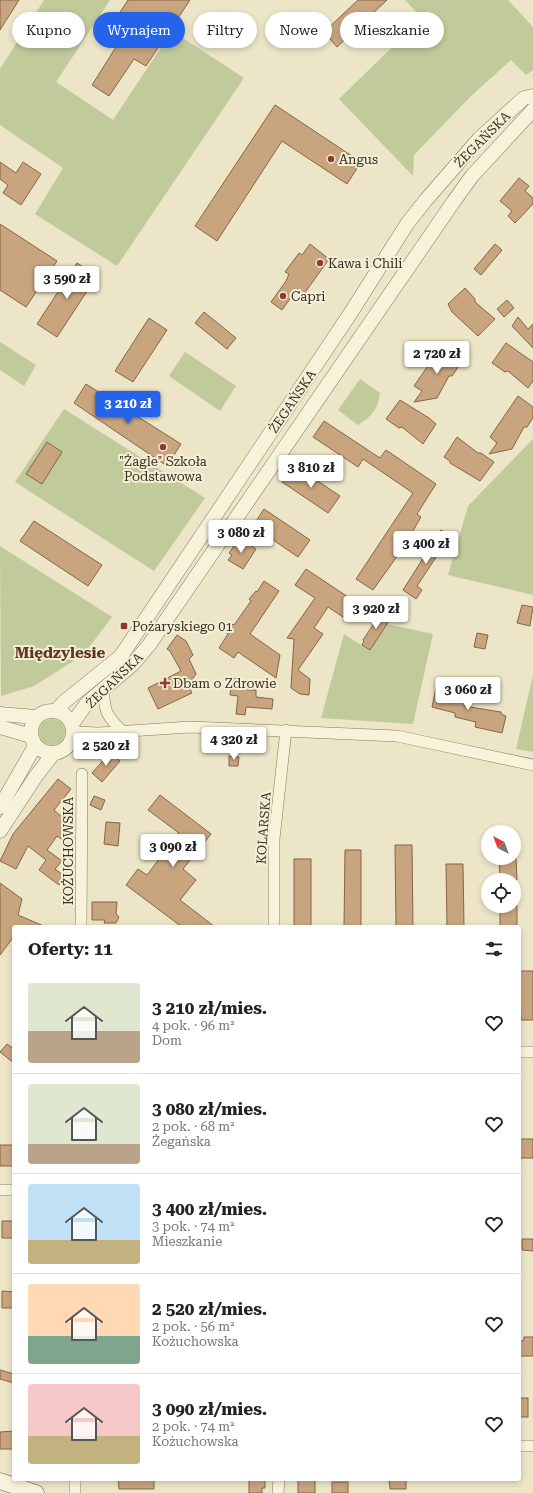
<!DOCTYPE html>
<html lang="pl">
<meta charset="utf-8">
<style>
body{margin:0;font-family:"Roboto Serif",serif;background:#f6f6f6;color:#222;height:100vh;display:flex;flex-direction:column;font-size:15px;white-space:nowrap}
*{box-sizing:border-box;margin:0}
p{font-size:13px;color:#767676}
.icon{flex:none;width:22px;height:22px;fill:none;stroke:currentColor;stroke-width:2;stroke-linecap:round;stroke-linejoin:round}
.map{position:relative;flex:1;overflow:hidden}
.sheet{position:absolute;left:12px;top:925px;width:509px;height:556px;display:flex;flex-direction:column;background:#fff;border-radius:4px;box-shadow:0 2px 6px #0003}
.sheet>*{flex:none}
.banner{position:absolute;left:12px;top:12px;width:509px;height:36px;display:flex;gap:8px}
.needle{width:26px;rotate:319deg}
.buttons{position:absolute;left:481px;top:825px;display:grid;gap:8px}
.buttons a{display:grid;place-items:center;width:40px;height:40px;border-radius:50%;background:#fff;box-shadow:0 2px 6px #0003;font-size:20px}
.price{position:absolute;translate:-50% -34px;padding:0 9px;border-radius:4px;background:#fff;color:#222;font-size:13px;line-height:26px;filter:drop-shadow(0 1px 2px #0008)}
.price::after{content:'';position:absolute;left:50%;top:24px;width:12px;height:9px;margin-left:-6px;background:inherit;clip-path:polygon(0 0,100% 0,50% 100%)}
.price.active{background:#2563eb;color:#fff}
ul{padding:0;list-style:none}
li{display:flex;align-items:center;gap:12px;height:100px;padding:0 16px}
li+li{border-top:1px solid #e0e0e0}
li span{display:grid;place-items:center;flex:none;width:112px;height:80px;border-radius:4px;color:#555}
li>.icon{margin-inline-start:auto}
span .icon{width:48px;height:48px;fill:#fffc;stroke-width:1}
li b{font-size:17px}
h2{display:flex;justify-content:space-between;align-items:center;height:48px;padding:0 16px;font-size:17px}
.tag{padding:0 14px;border-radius:18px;background:#fff;box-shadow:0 2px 6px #0003;font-size:14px;line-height:36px}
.tag.active{background:#2563eb;color:#fff}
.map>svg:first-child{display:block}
</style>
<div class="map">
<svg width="533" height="1493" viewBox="0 0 533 1493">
<rect width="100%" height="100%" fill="#ece5c7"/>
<g fill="#c0ca9b">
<polygon points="44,0 110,0 56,82 113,120 172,31 244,78 117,266 35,214 63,168 0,125 0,69"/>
<polygon points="405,0 508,0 533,27 533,70 526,75 511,60 471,96 414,155 413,176 339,99 422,18"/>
<polygon points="0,342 36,365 24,386 0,370"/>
<polygon points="185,352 236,386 220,411 169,376"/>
<path d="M 360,379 L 380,393 C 378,409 372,416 358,425 L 338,410 Z"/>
<polygon points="64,409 205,498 154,571 15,482"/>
<polygon points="533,439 533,595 448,575 468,506"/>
<polygon points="0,546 112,617 83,655 34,686 1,696"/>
<polygon points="387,624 433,634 413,724 321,718 344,634 369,650"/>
<polygon points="533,675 533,752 516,749"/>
<circle cx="52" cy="732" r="13"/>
</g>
<g fill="#c9a57f" stroke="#856544">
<polygon points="0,0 19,0 0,30"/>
<polygon points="128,0 190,0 146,66 134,59 109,96 92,85 116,47 103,38"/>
<polygon points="358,0 387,0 337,47 324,32"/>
<polygon points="275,105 361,162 347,184 282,141 217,241 195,226"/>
<polygon points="0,162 16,173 23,162 41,174 21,205 3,193 8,185 0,179"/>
<polygon points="519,178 529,186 525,191 533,198 533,204 515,223 508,216 512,211 500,201"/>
<polygon points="0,224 57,261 26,307 0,290"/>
<polygon points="310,244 329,259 304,294 297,289 282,310 271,302 286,281 289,274 285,272 299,253 302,255"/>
<polygon points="495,244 502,250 481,275 474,269"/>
<polygon points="77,263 97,276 57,337 37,324"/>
<polygon points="465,288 475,299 475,302 495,319 478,336 452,312 448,304"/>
<polygon points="507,300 514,308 504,317 497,309"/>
<polygon points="204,312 236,338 227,349 195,323"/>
<polygon points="518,317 528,329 533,324 533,348 512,326"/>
<polygon points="149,318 167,330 133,382 115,371"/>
<polygon points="506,343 533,362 533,381 528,388 508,371 505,372 492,363"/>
<polygon points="441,347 460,357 461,363 452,376 449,376 437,398 414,402 422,391 414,386"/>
<polygon points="86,384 181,444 167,466 74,403"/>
<polygon points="518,396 533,407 533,418 527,427 524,427 512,449 489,454 497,443 490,437"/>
<polygon points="400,400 429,418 436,424 423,444 402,427 399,428 386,419"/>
<polygon points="324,421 380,458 386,450 436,484 417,514 421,517 403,548 373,590 356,579 413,493 363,459 358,467 313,437"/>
<polygon points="457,437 478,453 481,453 494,462 480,481 450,463 450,461 444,457"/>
<polygon points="47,442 62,452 42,484 26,474"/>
<polygon points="294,465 340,496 328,513 282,482"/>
<polygon points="264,509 310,540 298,557 253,526"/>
<polygon points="34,521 102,565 88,586 20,541"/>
<polygon points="441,530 450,536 417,586 422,590 416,599 403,590"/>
<polygon points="240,538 256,549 243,569 228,560 232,555 229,553"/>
<polygon points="306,569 357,603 346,619 328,607 314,628 323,634 298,670 310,679 309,695 300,694 291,688 294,639 287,638 315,598 295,585"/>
<polygon points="264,581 279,591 250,634 280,655 276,678 238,652 234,658 219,648 228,634 226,632 233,624 234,625 251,601 249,599 256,591 257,592"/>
<polygon points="522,605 533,607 530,626 517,623"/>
<polygon points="383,610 392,616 370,650 362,645 364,641 363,640"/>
<polygon points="477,633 488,635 485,649 474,647"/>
<polygon points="177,635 186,641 193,655 189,659 196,674 188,685 192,693 158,709 148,688 181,671 170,651 167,649"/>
<polygon points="232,678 240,679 240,684 248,684 248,690 256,690 256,697 273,699 272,709 246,707 245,715 236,714 238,696 230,695"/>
<polygon points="436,688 466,694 464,706 501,712 501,714 506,716 502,733 475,727 476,722 455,717 455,713 432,707"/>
<polygon points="110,753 120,761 102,782 92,773"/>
<polygon points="229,756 239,757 238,766 229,766"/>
<polygon points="58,779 71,789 54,810 71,825 70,837 66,835 63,840 57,836 47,850 62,861 55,869 66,877 59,885 39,870 46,860 28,846 16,869 0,861 13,834"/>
<polygon points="160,795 211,834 183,869 196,880 180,900 215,927 182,927 126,885 138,869 147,875 179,833 148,810"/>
<polygon points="94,796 105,800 101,810 90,805"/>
<polygon points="106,822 120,823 118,846 104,844"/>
<polygon points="395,845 412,845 413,927 396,927"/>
<polygon points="345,850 361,850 361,927 344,927"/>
<polygon points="499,858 516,858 517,880 500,880"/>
<rect x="294" y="859" width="17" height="68"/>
<polygon points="446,864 463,864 464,927 447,927"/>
<polygon points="0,883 22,899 18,915 46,927 14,927 12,939 0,955"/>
<polygon points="92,902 117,902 116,914 119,917 116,923 104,923 105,920 92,920"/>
<rect x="500" y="906" width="17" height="21"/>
<polygon points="519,971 533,971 533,1020 521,1020"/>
<polygon points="7,1044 14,1049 14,1063 0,1052"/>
<rect x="519" y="1139" width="14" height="19"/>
<rect x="0" y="1145" width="14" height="21"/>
<polygon points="2,1221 13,1221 14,1238 2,1238"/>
<polygon points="522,1239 533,1239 533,1251 522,1250"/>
<polygon points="2,1291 14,1292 13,1308 2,1308"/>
<polygon points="524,1337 533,1337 533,1356 519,1356 519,1342 524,1340"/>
<polygon points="0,1370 14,1374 14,1383 0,1379"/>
<rect x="519" y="1398" width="9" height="19"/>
<polygon points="14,1431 13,1449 0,1449 0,1432"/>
<polygon points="118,1479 154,1479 154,1489 119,1489"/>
<polygon points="249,1479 265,1479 265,1488 262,1488 262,1493 249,1493"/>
<rect x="298" y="1479" width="17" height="14"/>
<polygon points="389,1479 406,1479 406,1489 390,1489"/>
<rect x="332" y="1482" width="16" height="11"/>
</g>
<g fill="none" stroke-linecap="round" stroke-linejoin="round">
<g stroke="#87785d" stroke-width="12">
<g id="minor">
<path d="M 103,689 C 105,711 105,714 121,730"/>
<polyline points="73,732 99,733 190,727 397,736 533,765"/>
<polyline points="81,927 82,774"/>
<polyline points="274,927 274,839 286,730"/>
<polyline points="519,1052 533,1052"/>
<polyline points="0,1190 14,1190"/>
<polyline points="519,1446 533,1446"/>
<polyline points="75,1479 75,1493"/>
<polyline points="278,1493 279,1479"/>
</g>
</g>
<g stroke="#87785d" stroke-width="15">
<g id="tertiary">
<circle cx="52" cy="732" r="21"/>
<polyline points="56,711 64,702 121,656 350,314 407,224 425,201 479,139 524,98 533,96"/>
<polyline points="0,714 36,717"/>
<polyline points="72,724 87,703 133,664 149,645 454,201 472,176 533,110"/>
<polyline points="0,727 31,736"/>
<polyline points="0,807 35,746"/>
<polyline points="0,831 36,776 53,754"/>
</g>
</g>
<g stroke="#695940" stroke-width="17">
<polyline id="secondary" points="0,1481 36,1493"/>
</g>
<use href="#minor" stroke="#f7f2da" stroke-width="11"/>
<use href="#tertiary" stroke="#f7f2da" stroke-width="14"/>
<use href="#secondary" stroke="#f7f2da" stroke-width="16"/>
</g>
<g fill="#933a30" stroke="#f4efd6" stroke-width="1.5">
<circle cx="331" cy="159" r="4"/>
<circle cx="320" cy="263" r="4"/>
<circle cx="283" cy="296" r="4"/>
<circle cx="163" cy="447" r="4"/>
<rect x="120" y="622" width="8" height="8" rx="2"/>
<path d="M163 677h4v4h4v4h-4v4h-4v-4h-4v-4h4z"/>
</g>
<g text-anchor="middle" stroke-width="4" stroke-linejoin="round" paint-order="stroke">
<g font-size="13" fill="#382e20" stroke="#f4efd6">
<text transform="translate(482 139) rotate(-45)" y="5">ŻEGAŃSKA</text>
<text transform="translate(292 401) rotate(-56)" y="5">ŻEGAŃSKA</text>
<text transform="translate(114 680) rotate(-44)" y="5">ŻEGAŃSKA</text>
<text transform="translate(263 828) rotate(-86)" y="5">KOLARSKA</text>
<text transform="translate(68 851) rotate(-90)" y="5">KOŻUCHOWSKA</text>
</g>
<g font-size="13" fill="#382e20" stroke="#f4efd6" text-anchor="start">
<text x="339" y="164">Angus</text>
<text x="328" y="268">Kawa i Chili</text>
<text x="291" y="301">Capri</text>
<text x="163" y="466" text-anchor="middle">"Żagle" Szkoła<tspan x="163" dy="15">Podstawowa</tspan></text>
<text x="132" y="631">Pożaryskiego 01</text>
<text x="173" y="688">Dbam o Zdrowie</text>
</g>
<g font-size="15" font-weight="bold" fill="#633622" stroke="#f4efd6">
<text x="60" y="658">Międzylesie</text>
</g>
</g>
</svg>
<div class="buttons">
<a><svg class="needle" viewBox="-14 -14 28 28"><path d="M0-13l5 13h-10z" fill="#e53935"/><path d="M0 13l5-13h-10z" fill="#767676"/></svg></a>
<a><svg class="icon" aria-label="locate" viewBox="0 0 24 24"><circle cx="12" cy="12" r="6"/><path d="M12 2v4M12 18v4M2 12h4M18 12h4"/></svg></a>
</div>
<b class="price" style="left:67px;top:300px">3 590 zł</b>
<b class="price" style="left:437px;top:375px">2 720 zł</b>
<b class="price active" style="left:128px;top:425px">3 210 zł</b>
<b class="price" style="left:311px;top:489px">3 810 zł</b>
<b class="price" style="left:241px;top:554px">3 080 zł</b>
<b class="price" style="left:426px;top:565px">3 400 zł</b>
<b class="price" style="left:376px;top:630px">3 920 zł</b>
<b class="price" style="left:468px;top:711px">3 060 zł</b>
<b class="price" style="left:234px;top:761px">4 320 zł</b>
<b class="price" style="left:106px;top:767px">2 520 zł</b>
<b class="price" style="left:173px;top:868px">3 090 zł</b>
<div class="banner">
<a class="tag">Kupno</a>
<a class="tag active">Wynajem</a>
<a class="tag">Filtry</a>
<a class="tag">Nowe</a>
<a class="tag">Mieszkanie</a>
</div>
<section class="sheet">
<h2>Oferty: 11<svg class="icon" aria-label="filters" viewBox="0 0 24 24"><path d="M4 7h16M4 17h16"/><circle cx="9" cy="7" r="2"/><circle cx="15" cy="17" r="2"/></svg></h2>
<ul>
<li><span style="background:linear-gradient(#dfe7d0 60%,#b9a48a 0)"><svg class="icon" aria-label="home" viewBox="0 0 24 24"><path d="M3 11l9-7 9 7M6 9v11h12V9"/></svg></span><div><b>3 210 zł/mies.</b><p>4 pok. · 96 m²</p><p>Dom</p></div><svg class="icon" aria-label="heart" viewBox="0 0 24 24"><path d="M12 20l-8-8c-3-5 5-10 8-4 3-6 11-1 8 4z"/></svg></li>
<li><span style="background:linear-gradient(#dfe7d0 75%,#b9a48a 0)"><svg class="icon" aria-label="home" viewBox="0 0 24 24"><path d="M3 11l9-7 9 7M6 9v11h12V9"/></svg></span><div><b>3 080 zł/mies.</b><p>2 pok. · 68 m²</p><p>Żegańska</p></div><svg class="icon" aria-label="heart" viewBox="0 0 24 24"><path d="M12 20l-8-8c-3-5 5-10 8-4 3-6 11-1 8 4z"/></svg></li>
<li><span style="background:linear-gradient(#bfe0f5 70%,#c2b280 0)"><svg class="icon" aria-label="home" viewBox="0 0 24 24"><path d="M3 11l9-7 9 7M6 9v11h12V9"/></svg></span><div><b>3 400 zł/mies.</b><p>3 pok. · 74 m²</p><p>Mieszkanie</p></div><svg class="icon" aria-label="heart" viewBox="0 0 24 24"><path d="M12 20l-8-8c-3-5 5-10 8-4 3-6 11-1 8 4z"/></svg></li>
<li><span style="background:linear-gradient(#ffd9b3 65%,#7fa58c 0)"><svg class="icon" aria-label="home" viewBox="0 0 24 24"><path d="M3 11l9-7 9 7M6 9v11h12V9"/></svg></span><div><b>2 520 zł/mies.</b><p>2 pok. · 56 m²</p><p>Kożuchowska</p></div><svg class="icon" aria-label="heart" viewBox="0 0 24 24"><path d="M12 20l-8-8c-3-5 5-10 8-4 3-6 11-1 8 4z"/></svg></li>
<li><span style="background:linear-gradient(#f6c9c9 65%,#c2b280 0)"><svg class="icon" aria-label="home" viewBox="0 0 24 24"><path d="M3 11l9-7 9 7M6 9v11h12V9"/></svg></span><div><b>3 090 zł/mies.</b><p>2 pok. · 74 m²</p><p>Kożuchowska</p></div><svg class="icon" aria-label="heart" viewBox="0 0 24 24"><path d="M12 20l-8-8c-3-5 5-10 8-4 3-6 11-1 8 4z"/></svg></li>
</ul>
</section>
</div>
